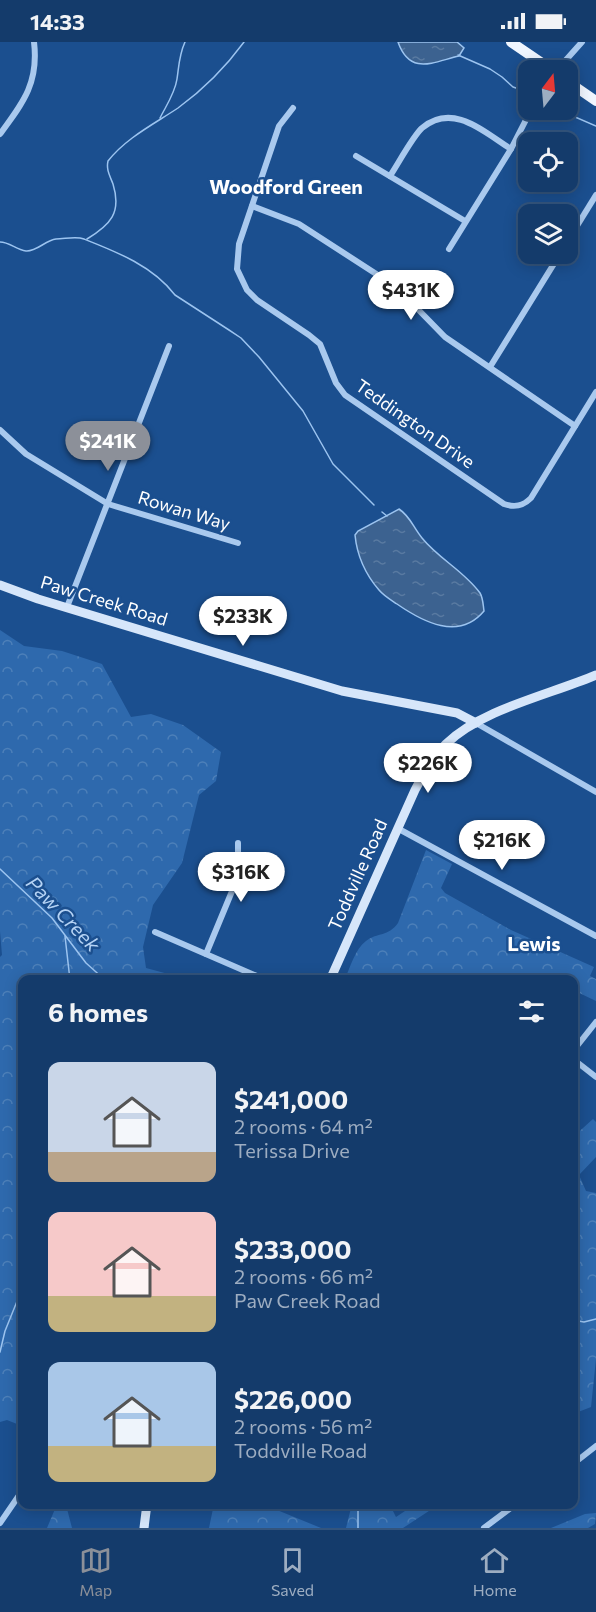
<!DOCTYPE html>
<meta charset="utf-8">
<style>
body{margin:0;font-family:Commissioner,sans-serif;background:#214673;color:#f1f3f6;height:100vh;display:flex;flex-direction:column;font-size:22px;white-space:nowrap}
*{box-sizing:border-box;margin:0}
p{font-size:20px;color:#9dadc1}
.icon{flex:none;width:33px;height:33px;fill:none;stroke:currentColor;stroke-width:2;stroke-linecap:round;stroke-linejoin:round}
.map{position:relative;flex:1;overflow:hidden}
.panel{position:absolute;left:18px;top:933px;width:560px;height:534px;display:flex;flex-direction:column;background:#143b6b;border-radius:12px;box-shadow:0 3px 15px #0003,0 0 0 2px #33557e}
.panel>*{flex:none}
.needle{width:39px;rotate:16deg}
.tools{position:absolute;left:518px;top:18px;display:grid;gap:12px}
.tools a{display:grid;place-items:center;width:60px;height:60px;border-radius:12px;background:#143b6b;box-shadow:0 3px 15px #0003,0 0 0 2px #33557e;font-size:30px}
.price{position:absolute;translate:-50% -51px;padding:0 14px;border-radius:21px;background:#fff;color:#222;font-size:20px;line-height:39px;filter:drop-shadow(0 2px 3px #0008)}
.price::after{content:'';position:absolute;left:50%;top:36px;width:18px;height:14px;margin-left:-9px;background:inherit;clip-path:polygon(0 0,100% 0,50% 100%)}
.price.current{background:#8c9099;color:#fff}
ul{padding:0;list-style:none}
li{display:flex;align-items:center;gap:18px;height:150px;padding:0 30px}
li span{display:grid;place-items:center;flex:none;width:168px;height:120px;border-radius:12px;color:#555}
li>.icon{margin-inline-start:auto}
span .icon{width:72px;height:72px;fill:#fffc;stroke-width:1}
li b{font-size:26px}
h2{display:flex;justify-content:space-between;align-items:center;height:72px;padding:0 30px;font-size:26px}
.status{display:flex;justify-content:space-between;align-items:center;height:42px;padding:0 30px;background:#143b6b;direction:ltr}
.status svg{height:16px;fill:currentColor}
.tabs{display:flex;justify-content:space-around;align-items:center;height:84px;border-top:2px solid #33557e;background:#143b6b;font-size:16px;color:#9dadc1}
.tabs a{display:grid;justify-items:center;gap:3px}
.tabs .current{color:#8c9099}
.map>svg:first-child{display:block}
</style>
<div class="status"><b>14:33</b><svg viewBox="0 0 49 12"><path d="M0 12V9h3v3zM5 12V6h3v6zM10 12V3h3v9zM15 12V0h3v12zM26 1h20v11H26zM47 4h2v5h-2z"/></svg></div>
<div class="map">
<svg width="596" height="1486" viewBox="0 0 596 1486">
<defs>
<pattern id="forest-crowns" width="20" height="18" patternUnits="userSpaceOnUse" patternTransform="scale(1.5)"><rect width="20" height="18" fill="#2e69ad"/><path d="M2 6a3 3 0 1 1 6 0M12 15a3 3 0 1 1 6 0" fill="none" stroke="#4d80b9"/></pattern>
<pattern id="water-ripples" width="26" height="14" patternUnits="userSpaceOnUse" patternTransform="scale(1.5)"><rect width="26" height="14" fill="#3c6290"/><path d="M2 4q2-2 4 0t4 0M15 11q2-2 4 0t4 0" fill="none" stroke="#597aa1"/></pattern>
</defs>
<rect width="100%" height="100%" fill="#1b4f8f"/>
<g fill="url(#forest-crowns)">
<polygon points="0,588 24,604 62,609 102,622 131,675 151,672 183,683 221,710 216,739 199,753 182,821 153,863 143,905 146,926 172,933 219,931 235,937 22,938 22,1384 7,1378 0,1380 0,915 2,913 0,889"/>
<path d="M 426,808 L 452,822 L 441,846 L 445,851 L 511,888 L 594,925 L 590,934 L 596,937 L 596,959 L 573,948 L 573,938 L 345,937 C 350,926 355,907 366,899 C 378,890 388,895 398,881 Z"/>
<polygon points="593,1077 596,1080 596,1115 579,1133 586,1149 596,1151 596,1317 591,1365 573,1372 573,1095"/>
<polygon points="214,1462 275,1463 277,1468 321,1486 209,1486"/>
<polygon points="53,1463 66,1463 72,1486 47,1486 55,1467"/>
<polygon points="358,1463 390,1463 396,1475 414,1463 438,1463 403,1486 346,1486 351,1466"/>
<polygon points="596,1471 595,1482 588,1486 551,1486 585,1472"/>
</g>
<g fill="url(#water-ripples)" stroke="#9cc4f0" stroke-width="1.5">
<path d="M 398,0 L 457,0 L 464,6 L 459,14 C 433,20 410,34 398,0 Z"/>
<path d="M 399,467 C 410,474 413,485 422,496 C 439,517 464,529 480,551 C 483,556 483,562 484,569 C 459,599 423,580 397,562 C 391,558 384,554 379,548 C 366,533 357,513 355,493 L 358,489 Z"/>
</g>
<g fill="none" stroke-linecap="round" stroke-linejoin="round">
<g stroke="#9cc4f0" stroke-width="1.5">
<polyline points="458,13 490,27 502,35 513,45 528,50"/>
<polyline points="559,68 596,84"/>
<path d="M 160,76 C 166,64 175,51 177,37 C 179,24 179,13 185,0"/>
<path d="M 87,197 C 110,183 122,171 113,142 C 110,134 106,128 108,119 C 126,96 154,82 178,66 C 204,47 225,26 244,0"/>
<path d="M 0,200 C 10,200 16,208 26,209 C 36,210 46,198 56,197 C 65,197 76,194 84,197 C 117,210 153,224 175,253 L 229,288 L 241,296 L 259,315 L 303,369 L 333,422 L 374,463"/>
<polyline points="382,470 387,474"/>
<polyline points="0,827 52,876 86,921 105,938"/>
<polyline points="65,894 70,938"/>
<polyline points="573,1278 584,1280 596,1277"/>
<polyline points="0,1310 5,1289 22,1247"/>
<polyline points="358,1486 358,1462"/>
</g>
<g stroke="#a9c9ee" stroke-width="6">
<polyline points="557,28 582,0"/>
<path d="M 293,66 L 279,84 L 239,202 L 237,227 L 247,248 L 257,258 L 309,293 L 320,302 L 336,341 L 345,353 L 504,462 C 515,466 523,464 531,456 L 596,350"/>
<path d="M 0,92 C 23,61 39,41 34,0"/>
<polyline points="356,114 465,179"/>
<path d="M 390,134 C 398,122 413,94 422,86 C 453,60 484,90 511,107"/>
<polyline points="252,164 299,182 384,237 405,254 445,295 575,384"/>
<polyline points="567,200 596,153"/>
<polyline points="449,207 511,107 531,68"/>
<polyline points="490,325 560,212"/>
<polyline points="0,388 26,412 108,462 238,501"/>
<polyline points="67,565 169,304"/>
<polyline points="476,681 596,750"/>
<polyline points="397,786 596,894"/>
<polyline points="155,890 266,938"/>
<polyline points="206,912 235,842 238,826 238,801"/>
<polyline points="573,1009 596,980"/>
<polyline points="573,1017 596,1035"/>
<polyline points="573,1422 596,1404"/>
<polyline points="0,1481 22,1449"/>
<polyline points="484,1486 516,1462"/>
</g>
<g stroke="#d6e6fa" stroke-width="9">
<polyline points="0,543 38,557 342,649 457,671 476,681"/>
<path d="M 330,938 L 415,748 C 424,731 433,715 446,702 C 482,667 549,653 596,633"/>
<polyline points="144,1486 147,1462"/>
</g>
<g stroke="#f0f6ff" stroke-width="10">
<polyline points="511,0 552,28"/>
<polyline points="567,39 596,59"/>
</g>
</g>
<g text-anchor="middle" stroke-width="5" stroke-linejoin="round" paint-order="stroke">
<g font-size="18" fill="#fff" stroke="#1b4f8f">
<text transform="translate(415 382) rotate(35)" y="6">Teddington Drive</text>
<text transform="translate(184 469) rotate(17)" y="6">Rowan Way</text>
<text transform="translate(104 559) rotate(17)" y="6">Paw Creek Road</text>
<text transform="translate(358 833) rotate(-66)" y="6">Toddville Road</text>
</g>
<g font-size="20" font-weight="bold" fill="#fff" stroke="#1b4f8f">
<text x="286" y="152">Woodford Green</text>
<text x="534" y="909">Lewis</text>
</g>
<g font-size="20" font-style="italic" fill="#b5d3f5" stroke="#1b4f8f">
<text transform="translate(63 872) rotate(46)" y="7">Paw Creek</text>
</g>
</g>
</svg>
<div class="tools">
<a><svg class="needle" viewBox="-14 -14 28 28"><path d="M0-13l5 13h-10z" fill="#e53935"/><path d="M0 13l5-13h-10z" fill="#9dadc1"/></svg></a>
<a><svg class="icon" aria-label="locate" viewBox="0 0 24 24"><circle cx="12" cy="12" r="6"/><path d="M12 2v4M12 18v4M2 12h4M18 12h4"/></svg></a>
<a><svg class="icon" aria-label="layers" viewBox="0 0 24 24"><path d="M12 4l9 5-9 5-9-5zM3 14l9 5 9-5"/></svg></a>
</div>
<b class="price" style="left:411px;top:279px">$431K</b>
<b class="price current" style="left:108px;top:430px">$241K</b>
<b class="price" style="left:243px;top:605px">$233K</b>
<b class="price" style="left:428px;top:752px">$226K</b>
<b class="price" style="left:502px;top:829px">$216K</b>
<b class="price" style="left:241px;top:861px">$316K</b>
<section class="panel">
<h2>6 homes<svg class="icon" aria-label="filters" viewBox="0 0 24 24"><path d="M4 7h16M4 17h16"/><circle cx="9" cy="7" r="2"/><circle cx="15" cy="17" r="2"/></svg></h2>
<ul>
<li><span style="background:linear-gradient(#c9d6e8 75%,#b9a48a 0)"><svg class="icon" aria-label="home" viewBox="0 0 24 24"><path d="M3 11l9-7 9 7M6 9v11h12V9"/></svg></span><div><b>$241,000</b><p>2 rooms · 64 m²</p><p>Terissa Drive</p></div></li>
<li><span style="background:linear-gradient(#f6c9c9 70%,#c2b280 0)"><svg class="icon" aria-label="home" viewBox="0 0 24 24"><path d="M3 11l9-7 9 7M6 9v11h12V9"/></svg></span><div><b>$233,000</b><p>2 rooms · 66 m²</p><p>Paw Creek Road</p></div></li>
<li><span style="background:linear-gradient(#a9c7e8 70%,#c2b280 0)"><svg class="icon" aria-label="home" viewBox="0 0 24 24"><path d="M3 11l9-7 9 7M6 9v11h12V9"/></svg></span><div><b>$226,000</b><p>2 rooms · 56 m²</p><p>Toddville Road</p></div></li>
</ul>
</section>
</div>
<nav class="tabs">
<a class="current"><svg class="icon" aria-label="map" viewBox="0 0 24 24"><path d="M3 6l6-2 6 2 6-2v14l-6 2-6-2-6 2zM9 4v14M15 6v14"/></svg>Map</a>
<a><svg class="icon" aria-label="saved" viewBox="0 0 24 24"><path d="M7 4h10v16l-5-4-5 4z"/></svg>Saved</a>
<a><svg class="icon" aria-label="home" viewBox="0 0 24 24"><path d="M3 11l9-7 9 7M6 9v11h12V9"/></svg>Home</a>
</nav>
